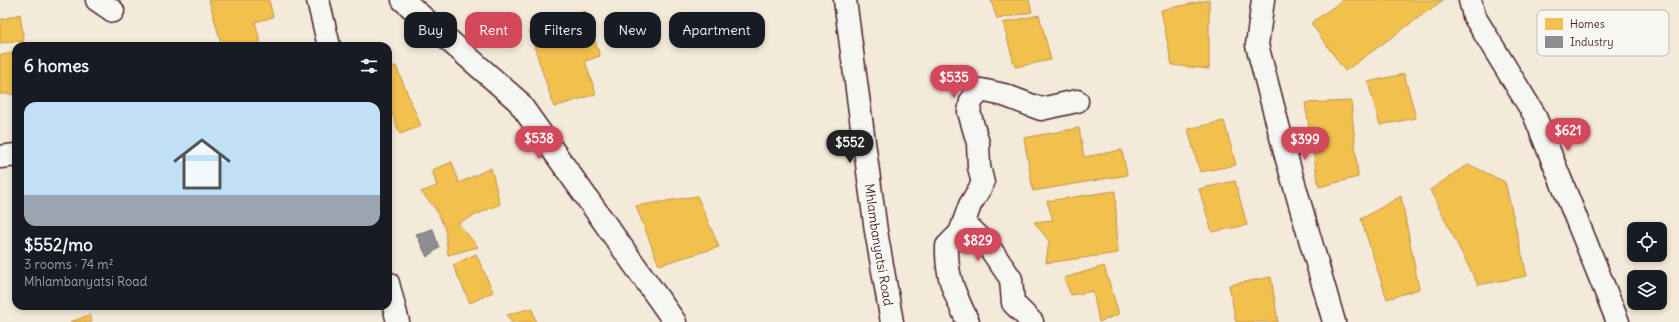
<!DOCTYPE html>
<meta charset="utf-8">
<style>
body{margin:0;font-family:Delius,sans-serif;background:#20242c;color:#f1f3f6;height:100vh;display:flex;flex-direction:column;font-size:15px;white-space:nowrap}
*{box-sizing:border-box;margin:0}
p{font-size:13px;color:#9ea1a6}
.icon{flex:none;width:22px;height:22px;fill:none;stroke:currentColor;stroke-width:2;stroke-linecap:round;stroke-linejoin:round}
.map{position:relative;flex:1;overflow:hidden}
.panel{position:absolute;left:12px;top:42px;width:380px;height:268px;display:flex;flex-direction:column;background:#171b24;border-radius:12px;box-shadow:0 2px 6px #0003}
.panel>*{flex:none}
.guide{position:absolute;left:404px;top:12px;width:380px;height:36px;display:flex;gap:8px}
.tools{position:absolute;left:1627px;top:222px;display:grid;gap:8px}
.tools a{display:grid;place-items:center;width:40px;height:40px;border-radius:8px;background:#171b24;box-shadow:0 2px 6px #0003;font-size:20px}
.price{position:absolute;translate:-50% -34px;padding:0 9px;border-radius:14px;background:#d1495b;color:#fff;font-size:13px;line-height:26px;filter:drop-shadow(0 1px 2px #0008)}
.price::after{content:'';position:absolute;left:50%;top:24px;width:12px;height:9px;margin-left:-6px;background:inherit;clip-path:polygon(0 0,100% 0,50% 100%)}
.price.current{background:#222;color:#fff}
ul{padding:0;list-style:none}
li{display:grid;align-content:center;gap:8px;height:212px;padding:0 12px}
li span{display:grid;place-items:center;height:124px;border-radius:12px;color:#555}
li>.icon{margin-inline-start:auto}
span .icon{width:72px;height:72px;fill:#fffc;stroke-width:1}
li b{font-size:17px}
h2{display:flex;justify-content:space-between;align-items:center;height:48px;padding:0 12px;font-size:17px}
.tag{padding:0 14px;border-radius:12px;background:#171b24;box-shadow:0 2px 6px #0003;font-size:14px;line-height:36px}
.tag.current{background:#d1495b;color:#fff}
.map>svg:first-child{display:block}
</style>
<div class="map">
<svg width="1679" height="322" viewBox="0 0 1679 322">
<rect width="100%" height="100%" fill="#f3ead9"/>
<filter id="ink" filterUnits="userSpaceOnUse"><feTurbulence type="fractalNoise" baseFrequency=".025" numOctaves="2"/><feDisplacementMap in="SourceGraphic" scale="8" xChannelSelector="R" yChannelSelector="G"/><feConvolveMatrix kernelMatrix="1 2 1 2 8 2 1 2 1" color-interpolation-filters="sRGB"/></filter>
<g filter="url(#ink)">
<g fill="#f2c14e" stroke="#c09044">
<polygon points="209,0 269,0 273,17 255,22 261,45 222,46"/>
<polygon points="991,0 1029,0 1032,12 997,19"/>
<polygon points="1209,0 1209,69 1172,65 1161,10"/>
<polygon points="1343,0 1443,0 1345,71 1311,23"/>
<polygon points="585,11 600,56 585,61 596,94 554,107 529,30"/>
<polygon points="20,14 24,41 0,43 0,20"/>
<polygon points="1039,15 1051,60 1015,67 1003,23"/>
<polygon points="16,53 16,94 0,94 0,55"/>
<polygon points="396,66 421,126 400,134 388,104 388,69"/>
<polygon points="1404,74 1416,118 1380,125 1368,82"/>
<polygon points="1351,101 1358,177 1319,187 1305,103"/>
<polygon points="1224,121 1236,165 1200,172 1188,129"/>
<polygon points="1079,128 1084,157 1122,150 1127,175 1033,191 1024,138"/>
<polygon points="452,162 459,183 491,168 500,204 458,223 478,247 448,255 445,228 435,208 421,192 437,186 432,170"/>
<polygon points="1468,164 1505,182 1527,276 1478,285 1430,190"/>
<polygon points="1235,181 1247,225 1212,232 1199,189"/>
<polygon points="1115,191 1118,253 1046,263 1049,241 1034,222 1053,220 1047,201"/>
<polygon points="697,196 719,247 659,265 636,206"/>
<polygon points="1401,196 1419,289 1387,299 1361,219"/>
<polygon points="476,254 493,292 470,303 453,265"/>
<polygon points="1104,266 1119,314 1099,322 1093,291 1071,295 1064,278"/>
<polygon points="1271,277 1278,322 1236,322 1229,285"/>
<polygon points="532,308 536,322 511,322 507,315"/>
<polygon points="89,315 92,322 70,322"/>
</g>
<polygon fill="#8d8d92" stroke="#796c73" points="433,229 439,248 427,257 416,234"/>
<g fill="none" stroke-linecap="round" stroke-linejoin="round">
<g stroke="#4a1f2b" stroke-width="25">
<g id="street">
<polyline points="97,0 113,11"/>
<polyline points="318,0 329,46"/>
<polyline points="403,0 518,101 675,322"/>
<polyline points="1263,0 1257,45 1286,156 1334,322"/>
<polyline points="1470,0 1474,16 1534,114 1618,322"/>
<polyline points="0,157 16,155"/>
<polyline points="960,233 970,205 983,183 979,167 978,143 969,112 971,101 981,90 1004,95 1041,109 1077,101"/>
<polyline points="388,283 398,322"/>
<path d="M 968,322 C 955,294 946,278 947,246 L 960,233 L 973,231 L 989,247 L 1011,279 L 1013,303 L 1032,322"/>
</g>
</g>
<g stroke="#4a1f2b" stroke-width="25">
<g id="secondary">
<path id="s1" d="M 845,0 L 876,231 L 892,322"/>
</g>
</g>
<use href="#street" stroke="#f6f6f2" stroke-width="22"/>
<use href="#secondary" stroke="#f6f6f2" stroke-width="22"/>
</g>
</g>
<g text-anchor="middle" stroke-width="4" stroke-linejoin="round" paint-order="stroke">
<g font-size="13" fill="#4a1f2b" stroke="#f6f6f2">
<text dy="5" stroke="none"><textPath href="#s1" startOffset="247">Mhlambanyatsi Road</textPath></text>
</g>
</g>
<rect x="1537" y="10" width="132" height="46" rx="6" fill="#f6f6f2" stroke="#c2b6b6" stroke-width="1"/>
<rect x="1545" y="18" width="18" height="12" fill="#f2c14e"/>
<rect x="1545" y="36" width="18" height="12" fill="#8d8d92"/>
<g font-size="11" fill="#4a1f2b">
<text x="1570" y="28">Homes</text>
<text x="1570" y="46">Industry</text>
</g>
</svg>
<div class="tools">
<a><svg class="icon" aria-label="locate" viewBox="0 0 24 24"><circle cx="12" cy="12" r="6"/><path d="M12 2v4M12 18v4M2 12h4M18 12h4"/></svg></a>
<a><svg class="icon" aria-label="layers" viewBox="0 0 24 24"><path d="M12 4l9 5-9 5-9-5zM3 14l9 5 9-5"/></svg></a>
</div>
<b class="price" style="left:954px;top:99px">$535</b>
<b class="price" style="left:1568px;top:152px">$621</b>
<b class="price" style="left:539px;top:160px">$538</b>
<b class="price" style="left:1305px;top:161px">$399</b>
<b class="price current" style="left:850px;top:164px">$552</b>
<b class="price" style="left:978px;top:262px">$829</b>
<div class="guide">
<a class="tag">Buy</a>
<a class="tag current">Rent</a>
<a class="tag">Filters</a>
<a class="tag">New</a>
<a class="tag">Apartment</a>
</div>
<section class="panel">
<h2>6 homes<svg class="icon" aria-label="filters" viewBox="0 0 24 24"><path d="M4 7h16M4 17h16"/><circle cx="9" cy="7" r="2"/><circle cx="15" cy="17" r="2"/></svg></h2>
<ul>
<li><span style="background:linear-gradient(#bfe0f5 75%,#9aa5b1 0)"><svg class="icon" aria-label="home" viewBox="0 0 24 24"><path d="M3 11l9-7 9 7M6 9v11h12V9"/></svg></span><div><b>$552/mo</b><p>3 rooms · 74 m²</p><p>Mhlambanyatsi Road</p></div></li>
</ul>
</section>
</div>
